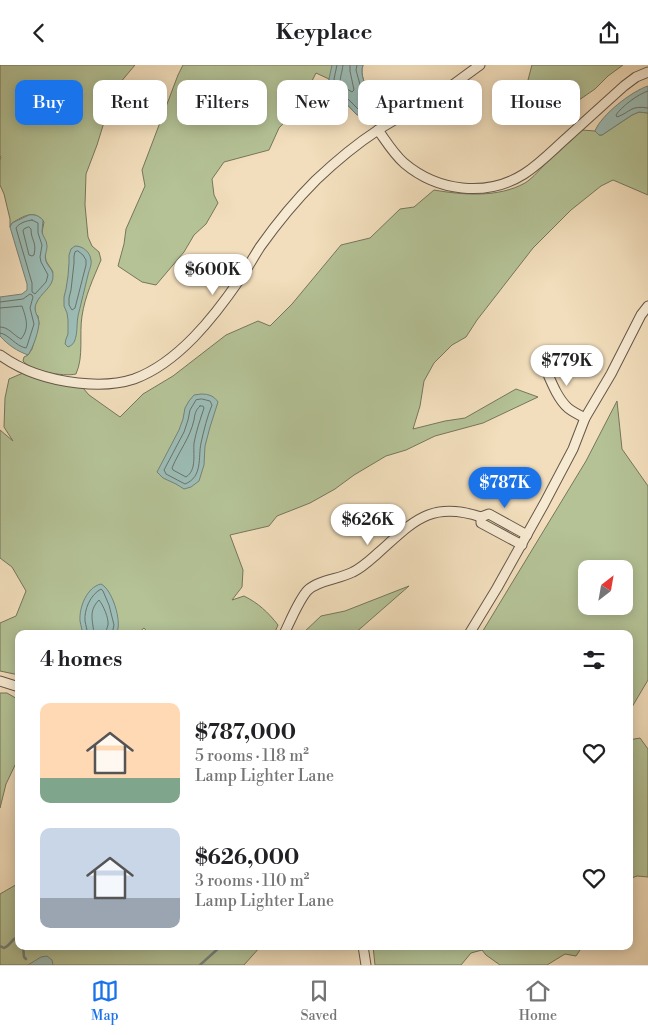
<!DOCTYPE html>
<meta charset="utf-8">
<style>
body{margin:0;font-family:"Libre Bodoni",serif;background:#f6f6f6;color:#202124;height:100vh;display:flex;flex-direction:column;font-size:19px;white-space:nowrap}
*{box-sizing:border-box;margin:0}
p{font-size:16px;color:#757577}
.icon{flex:none;width:28px;height:28px;fill:none;stroke:currentColor;stroke-width:2;stroke-linecap:round;stroke-linejoin:round}
.map{position:relative;flex:1;overflow:hidden}
.details{position:absolute;left:15px;top:565px;width:618px;height:320px;display:flex;flex-direction:column;background:#fff;border-radius:10px;box-shadow:0 2px 12px #0003}
.details>*{flex:none}
.banner{position:absolute;left:15px;top:15px;width:619px;height:45px;display:flex;gap:10px}
.needle{width:32px;rotate:31deg}
.buttons{position:absolute;left:578px;top:495px;display:grid;gap:10px}
.buttons a{display:grid;place-items:center;width:55px;height:55px;border-radius:10px;background:#fff;box-shadow:0 2px 12px #0003;font-size:25px}
.price{position:absolute;translate:-50% -42px;padding:0 11px;border-radius:18px;background:#fff;color:#222;font-size:16px;line-height:32px;filter:drop-shadow(0 1px 2px #0008)}
.price::after{content:'';position:absolute;left:50%;top:30px;width:15px;height:11px;margin-left:-8px;background:inherit;clip-path:polygon(0 0,100% 0,50% 100%)}
.price.selected{background:#1a73e8;color:#fff}
ul{padding:0;list-style:none}
li{display:flex;align-items:center;gap:15px;height:125px;padding:0 25px}
li span{display:grid;place-items:center;flex:none;width:140px;height:100px;border-radius:10px;color:#555}
li>.icon{margin-inline-start:auto}
span .icon{width:60px;height:60px;fill:#fffc;stroke-width:1}
li b{font-size:21px}
h2{display:flex;justify-content:space-between;align-items:center;height:60px;padding:0 25px;font-size:21px}
.chip{padding:0 18px;border-radius:10px;background:#fff;box-shadow:0 2px 12px #0003;font-size:18px;line-height:45px}
.chip.selected{background:#1a73e8;color:#fff}
header{display:flex;justify-content:space-between;align-items:center;height:65px;padding:0 25px;background:#fff;font-size:22px;font-weight:700}
.tab-bar{display:flex;justify-content:space-around;align-items:center;height:70px;border-top:1px solid #e0e0e0;background:#fff;font-size:14px;color:#757577}
.tab-bar a{display:grid;justify-items:center;gap:2px}
.tab-bar .selected{color:#1a73e8}
.map>svg:first-child{display:block}
</style>
<header><svg class="icon" aria-label="back" viewBox="0 0 24 24"><path d="M15 5l-7 7 7 7"/></svg>Keyplace<svg class="icon" aria-label="share" viewBox="0 0 24 24"><path d="M12 15V3M7 8l5-5 5 5M5 13v7h14v-7"/></svg></header>
<div class="map">
<svg width="648" height="900" viewBox="0 0 648 900">
<rect width="100%" height="100%" fill="#f2debc"/>
<filter id="stains"><feTurbulence type="fractalNoise" baseFrequency=".004" numOctaves="4"/><feColorMatrix values="0 0 0 0 .2 0 0 0 0 .09 0 0 0 0 .02 0 0 0 .5 -.17"/></filter>
<radialGradient id="worn" r=".72"><stop offset=".6" stop-color="#630" stop-opacity="0"/><stop offset="1" stop-color="#630" stop-opacity=".3"/></radialGradient>
<g fill="#b4c296" stroke="#76765d" fill-rule="evenodd">
<path d="M 0,0 L 135,0 L 114,25 L 97,80 L 86,109 L 85,140 L 88,172 L 92,181 L 99,187 L 101,195 C 93,214 85,231 82,251 C 79,270 84,291 76,309 C 63,312 31,306 23,296 L 24,292 L 28,290 L 32,284 L 39,259 L 38,251 L 35,248 L 35,240 L 53,207 L 46,196 L 42,167 L 44,157 C 34,144 24,151 12,158 L 10,162 L 10,154 L 4,129 L 0,120 L 0,95 L 1,92 L 0,91 Z"/>
<path d="M 183,0 L 363,0 C 359,10 367,22 370,32 C 371,38 372,43 373,49 L 370,54 L 365,54 L 356,49 L 343,35 L 331,25 L 329,14 L 316,8 L 298,43 L 279,63 L 269,85 L 224,97 L 212,114 L 214,130 L 218,138 L 206,159 L 194,170 L 184,187 L 156,220 L 142,217 L 118,201 L 124,179 L 126,164 L 145,121 L 142,105 L 178,10 Z"/>
<polygon points="532,0 623,0 608,11 595,24 579,35 562,37 536,25 528,15"/>
<path d="M 639,47 L 648,48 L 648,130 L 613,115 L 601,121 L 571,145 L 533,183 L 477,255 L 466,272 L 452,280 L 434,298 L 424,316 L 420,341 L 413,364 L 445,356 L 465,353 L 516,324 L 538,332 L 483,358 L 435,371 L 406,385 L 386,391 L 354,410 L 335,424 L 310,438 L 277,451 L 269,461 L 230,470 L 243,505 L 242,522 L 232,535 L 244,531 C 258,538 268,547 278,560 L 274,569 L 149,569 L 144,563 L 137,569 L 19,569 L 19,610 L 0,606 L 0,558 L 16,551 L 26,526 L 12,502 L 0,493 L 0,365 L 13,376 L 4,362 L 5,333 L 9,314 L 23,308 L 30,311 L 65,320 L 83,323 L 89,330 L 120,352 L 143,329 L 173,311 L 226,270 L 258,256 L 270,261 L 292,239 L 341,180 L 370,173 L 400,144 L 414,142 L 434,125 C 463,130 498,133 525,118 C 533,113 541,103 548,96 C 559,86 571,76 582,65 L 595,66 L 599,70 L 602,70 L 632,50 Z"/>
<path d="M 617,336 L 622,384 L 648,421 L 648,615 L 629,647 L 629,569 L 481,569 L 586,396 ZM 586,504 L 624,504 L 624,541 L 586,541 Z"/>
<polygon points="409,521 354,569 302,569 321,551 345,546"/>
<polygon points="0,628 7,628 19,635 19,689 18,694 6,719 0,743"/>
<polygon points="640,673 648,684 648,812 637,811 629,814 629,675"/>
<polygon points="19,818 19,881 261,881 244,900 0,900 0,829"/>
<polygon points="373,881 580,881 580,885 576,891 565,889 547,900 500,900 486,890 482,885 471,888 461,900 375,900"/>
</g>
<g fill="#9cbcb5" stroke="#74827b">
<path d="M 332,0 L 363,0 C 359,10 367,22 370,32 C 371,38 372,43 373,49 L 370,54 L 365,54 L 356,49 L 343,35 L 331,25 L 329,14 Z"/>
<path d="M 648,21 L 648,48 L 639,47 L 632,50 L 602,70 L 599,70 L 595,66 C 601,50 632,26 648,21 Z"/>
<path d="M 29,150 C 35,149 39,151 43,155 C 43,159 42,163 42,167 C 43,172 47,175 47,181 C 47,186 44,191 46,196 C 47,201 53,204 53,210 C 54,222 40,228 36,239 C 33,246 38,250 39,257 C 39,266 33,283 28,290 C 17,286 8,280 0,271 L 0,232 L 22,229 L 27,225 L 27,219 L 10,162 L 12,158 Z"/>
<path d="M 75,181 C 83,181 90,187 91,195 C 92,200 89,205 88,210 C 85,224 81,237 78,251 C 76,261 79,279 68,282 L 65,279 L 66,274 L 68,269 L 68,255 L 67,248 L 64,241 L 64,232 L 66,224 L 68,211 L 69,198 L 69,190 L 71,184 Z"/>
<path d="M 201,329 C 209,329 214,331 218,337 L 210,362 L 205,381 L 204,400 L 199,416 L 191,422 L 184,424 L 176,419 L 163,413 L 157,407 L 179,365 L 183,354 L 185,343 L 189,336 L 194,330 Z"/>
<path d="M 101,519 C 112,524 122,556 117,567 L 113,569 L 83,569 C 82,565 81,561 80,556 C 79,542 87,522 101,519 Z"/>
<polygon points="47,891 52,895 53,900 28,900 41,892"/>
</g>
<g fill="none" stroke-linecap="round" stroke-linejoin="round">
<g stroke="#6a736c" stroke-width="1">
<polyline points="337,0 334,14 336,22 359,45 365,48 367,45 356,5 357,0"/>
<path d="M 343,0 C 341,16 335,17 352,27 L 354,25 L 350,6 L 350,0"/>
<path d="M 648,26 C 638,29 621,42 616,50 L 617,52 C 631,47 630,40 648,43"/>
<path d="M 32,155 L 38,158 L 38,168 L 42,180 L 40,192 L 41,197 L 48,210 L 46,217 L 35,229 L 32,227 L 32,218 L 16,163 C 19,158 26,156 32,155 Z"/>
<path d="M 29,162 L 31,164 C 31,176 37,176 34,190 L 32,191 L 29,190 L 23,166 L 24,164 Z"/>
<polygon points="78,186 83,190 86,195 86,200 75,243 72,245 69,240 69,233 71,225 74,198 74,191 75,187"/>
<path d="M 0,237 L 23,234 L 30,229 L 32,230 L 33,232 L 30,243 L 34,259 L 27,281 L 26,283 C 15,281 9,269 0,268"/>
<path d="M 0,243 L 22,241 C 26,253 30,263 21,274 C 13,270 9,262 0,262"/>
<path d="M 202,334 L 210,336 L 212,340 C 207,352 204,365 201,378 C 198,392 203,412 185,419 L 166,409 L 164,405 L 184,367 L 188,355 L 190,345 L 196,335 Z"/>
<path d="M 200,341 L 203,341 L 204,343 C 200,355 196,367 194,378 C 193,389 197,405 186,412 L 173,405 L 172,403 C 179,386 190,373 194,355 C 195,349 195,346 200,341 Z"/>
<path d="M 88,569 C 87,565 86,561 85,556 C 84,545 90,530 101,524 L 103,526 L 109,540 L 114,560 L 112,569"/>
<path d="M 94,569 C 93,556 88,546 99,535 C 103,540 109,553 108,560 C 107,563 106,566 106,569"/>
</g>
<g stroke="#74827b" stroke-width="2.5">
<path d="M 0,881 L 4,883 C 10,881 11,875 16,873 L 19,874"/>
<polyline points="23,881 24,892 26,894"/>
<polyline points="200,900 221,881"/>
</g>
<g stroke="#66574a" stroke-width="11">
<g id="minor">
<path d="M 378,65 C 386,76 393,88 404,98 C 437,126 486,133 524,109 C 538,100 550,88 562,77 C 583,58 604,39 624,21 L 636,12 L 648,7"/>
<path d="M 0,290 C 22,306 50,315 78,318 C 96,320 116,320 134,314 C 178,298 214,252 240,214 C 247,204 253,193 260,182 C 277,158 295,136 316,115 C 335,97 355,80 378,65 C 398,52 419,42 440,29 C 453,20 466,10 480,0"/>
<path d="M 543,298 C 550,313 556,332 568,343 C 573,347 579,350 585,353"/>
<polyline points="481,452 481,458 522,480"/>
<path d="M 284,569 C 290,557 299,534 308,525 C 318,515 340,514 353,507 C 363,502 370,495 378,488 C 413,457 430,435 481,452 L 489,449 L 527,470"/>
<polyline points="469,569 497,523 544,439 573,384 585,353 611,309 641,250 648,241"/>
<polyline points="0,616 19,622"/>
<polyline points="363,881 366,900"/>
</g>
</g>
<use href="#minor" stroke="#f7ead3" stroke-width="9"/>
</g>
<rect width="100%" height="100%" filter="url(#stains)"/>
<rect width="100%" height="100%" fill="url(#worn)"/>
</svg>
<div class="buttons">
<a><svg class="needle" viewBox="-14 -14 28 28"><path d="M0-13l5 13h-10z" fill="#e53935"/><path d="M0 13l5-13h-10z" fill="#757577"/></svg></a>
</div>
<b class="price" style="left:213px;top:231px">$600K</b>
<b class="price" style="left:567px;top:322px">$779K</b>
<b class="price selected" style="left:505px;top:444px">$787K</b>
<b class="price" style="left:368px;top:481px">$626K</b>
<div class="banner">
<a class="chip selected">Buy</a>
<a class="chip">Rent</a>
<a class="chip">Filters</a>
<a class="chip">New</a>
<a class="chip">Apartment</a>
<a class="chip">House</a>
</div>
<section class="details">
<h2>4 homes<svg class="icon" aria-label="filters" viewBox="0 0 24 24"><path d="M4 7h16M4 17h16"/><circle cx="9" cy="7" r="2"/><circle cx="15" cy="17" r="2"/></svg></h2>
<ul>
<li><span style="background:linear-gradient(#ffd9b3 75%,#7fa58c 0)"><svg class="icon" aria-label="home" viewBox="0 0 24 24"><path d="M3 11l9-7 9 7M6 9v11h12V9"/></svg></span><div><b>$787,000</b><p>5 rooms · 118 m²</p><p>Lamp Lighter Lane</p></div><svg class="icon" aria-label="heart" viewBox="0 0 24 24"><path d="M12 20l-8-8c-3-5 5-10 8-4 3-6 11-1 8 4z"/></svg></li>
<li><span style="background:linear-gradient(#c9d6e8 70%,#9aa5b1 0)"><svg class="icon" aria-label="home" viewBox="0 0 24 24"><path d="M3 11l9-7 9 7M6 9v11h12V9"/></svg></span><div><b>$626,000</b><p>3 rooms · 110 m²</p><p>Lamp Lighter Lane</p></div><svg class="icon" aria-label="heart" viewBox="0 0 24 24"><path d="M12 20l-8-8c-3-5 5-10 8-4 3-6 11-1 8 4z"/></svg></li>
</ul>
</section>
</div>
<nav class="tab-bar">
<a class="selected"><svg class="icon" aria-label="map" viewBox="0 0 24 24"><path d="M3 6l6-2 6 2 6-2v14l-6 2-6-2-6 2zM9 4v14M15 6v14"/></svg>Map</a>
<a><svg class="icon" aria-label="saved" viewBox="0 0 24 24"><path d="M7 4h10v16l-5-4-5 4z"/></svg>Saved</a>
<a><svg class="icon" aria-label="home" viewBox="0 0 24 24"><path d="M3 11l9-7 9 7M6 9v11h12V9"/></svg>Home</a>
</nav>
